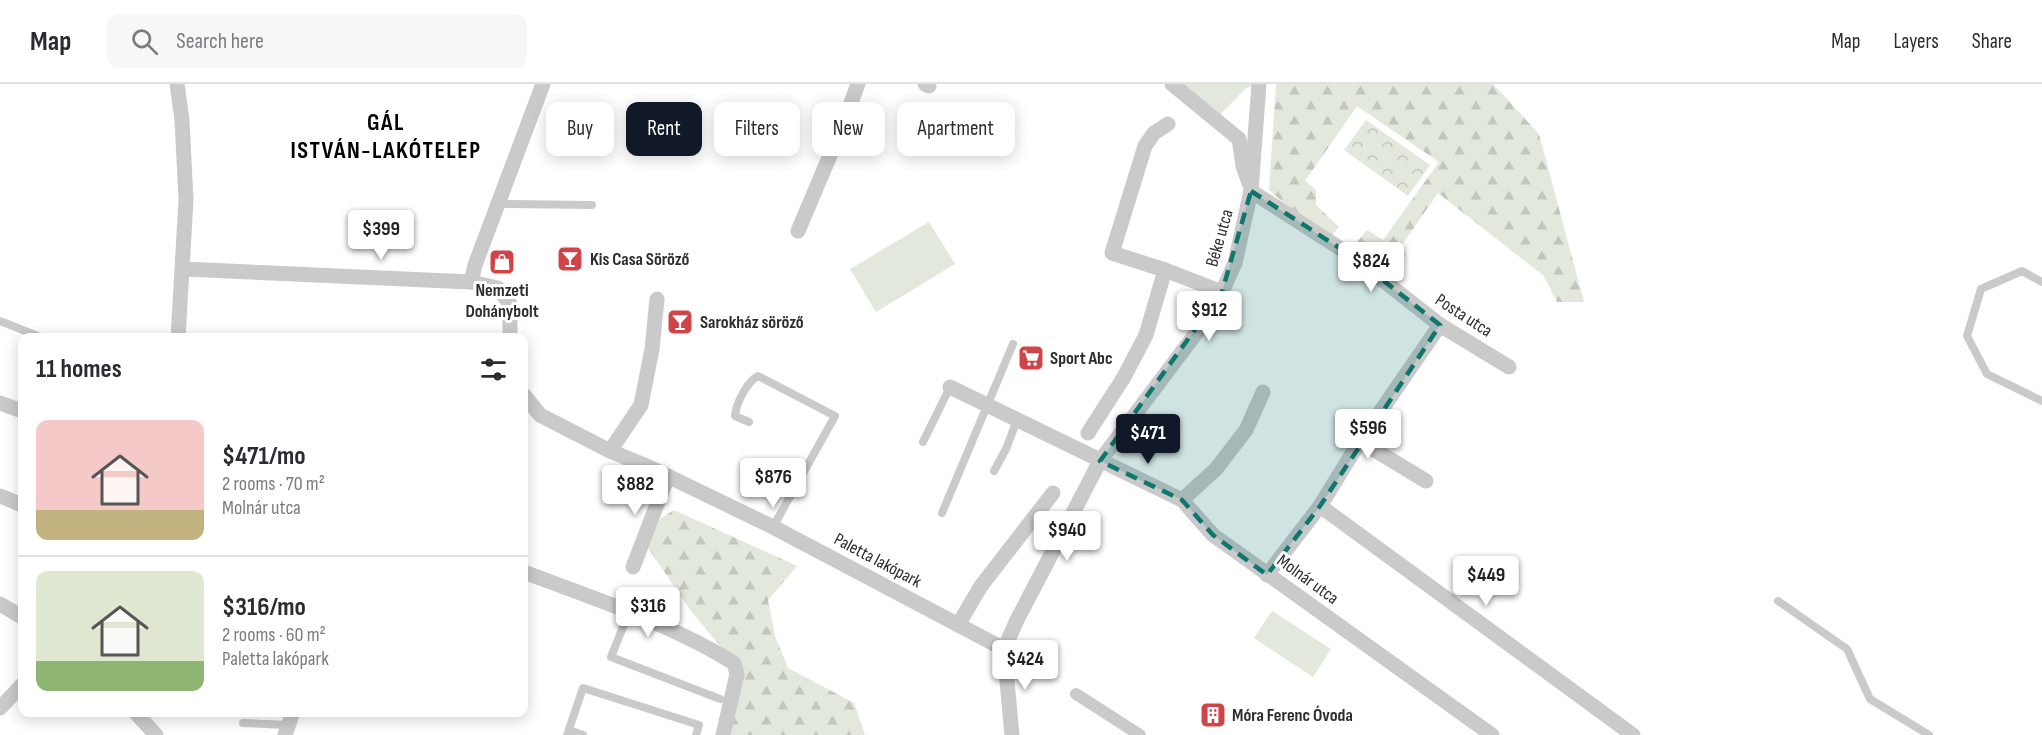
<!DOCTYPE html>
<meta charset="utf-8">
<style>
body{margin:0;font-family:"Sofia Sans Condensed",sans-serif;background:#f7f7f7;color:#2b2b33;height:100vh;display:flex;flex-direction:column;font-size:22px;white-space:nowrap}
*{box-sizing:border-box;margin:0}
p{font-size:20px;color:#7c7c81}
.icon{flex:none;width:33px;height:33px;fill:none;stroke:currentColor;stroke-width:2;stroke-linecap:round;stroke-linejoin:round}
.map{position:relative;flex:1;overflow:hidden}
.drawer{position:absolute;left:18px;top:249px;width:510px;height:384px;display:flex;flex-direction:column;background:#fff;border-radius:12px;box-shadow:0 3px 15px #0003}
.drawer>*{flex:none}
.top-card{position:absolute;left:546px;top:18px;width:570px;height:54px;display:flex;gap:12px}
.price{position:absolute;translate:-50% -51px;padding:0 14px;border-radius:6px;background:#fff;color:#222;font-size:20px;line-height:39px;filter:drop-shadow(0 2px 3px #0008)}
.price::after{content:'';position:absolute;left:50%;top:36px;width:18px;height:14px;margin-left:-9px;background:inherit;clip-path:polygon(0 0,100% 0,50% 100%)}
.price.active{background:#111827;color:#fff}
ul{padding:0;list-style:none}
li{display:flex;align-items:center;gap:18px;height:150px;padding:0 18px}
li+li{border-top:2px solid #e1e1e2}
li span{display:grid;place-items:center;flex:none;width:168px;height:120px;border-radius:12px;color:#555}
li>.icon{margin-inline-start:auto}
span .icon{width:72px;height:72px;fill:#fffc;stroke-width:1}
li b{font-size:26px}
h2{display:flex;justify-content:space-between;align-items:center;height:72px;padding:0 18px;font-size:26px}
.pill{padding:0 21px;border-radius:12px;background:#fff;box-shadow:0 3px 15px #0003;font-size:21px;line-height:54px}
.pill.active{background:#111827;color:#fff}
header{display:flex;align-items:center;gap:36px;box-sizing:border-box;height:84px;padding:0 30px;background:#fff;border-bottom:2px solid #e1e1e2}
header strong{font-size:28px}
nav{display:flex;gap:33px;margin-inline-start:auto;font-size:21px}
.search{width:420px;height:54px;background:#f7f7f7;display:flex;align-items:center;gap:15px;box-sizing:border-box;padding:0 21px;border-radius:12px;color:#7c7c81;font-size:22px}
.map>svg:first-child{display:block}
</style>
<header>
<strong>Map</strong>
<div class="search"><svg class="icon" aria-label="search" viewBox="0 0 24 24"><circle cx="10" cy="10" r="6"/><path d="M15 15l6 6"/></svg>Search here</div>
<nav><a>Map</a><a>Layers</a><a>Share</a></nav>
</header>
<div class="map">
<svg width="2042" height="651" viewBox="0 0 2042 651">
<defs>
<pattern id="forest-firs" width="22" height="20" patternUnits="userSpaceOnUse" patternTransform="scale(1.5)"><rect width="22" height="20" fill="#e2e8dc"/><path d="M5 1l3.5 6h-7zM16 11l3.5 6h-7z" fill="#c2c7bd"/></pattern>
<pattern id="park-crowns" width="20" height="18" patternUnits="userSpaceOnUse" patternTransform="scale(1.5)"><rect width="20" height="18" fill="#e2e8dc"/><path d="M2 6a3 3 0 1 1 6 0M12 15a3 3 0 1 1 6 0" fill="none" stroke="#c2c7bd"/></pattern>
</defs>
<rect width="100%" height="100%" fill="#fff"/>
<g fill="#e2e8dc">
<polygon points="1172,0 1257,0 1245,5 1216,35"/>
<polygon points="929,138 955,180 876,228 850,185"/>
<polygon points="1272,527 1331,565 1313,593 1254,554"/>
</g>
<g fill="url(#forest-firs)">
<polygon points="1276,0 1493,0 1539,50 1584,218 1557,218 1544,192 1438,109 1399,165 1406,171 1387,198 1349,168 1367,146 1383,156 1439,78 1357,22 1305,97 1316,106 1316,121 1339,143 1327,157 1269,106"/>
<polygon points="674,426 797,482 768,516 775,552 788,584 854,619 865,651 726,651 734,618 726,569 691,527 648,464 660,435"/>
</g>
<polygon fill="url(#park-crowns)" points="1366,36 1430,81 1408,112 1344,66"/>
<g fill="none" stroke-linecap="round" stroke-linejoin="round">
<g stroke="#cacaca" stroke-width="8">
<polyline points="499,120 592,121"/>
<polyline points="2042,198 2022,187 1981,205 1967,252 1987,290 2042,317"/>
<polyline points="0,237 43,254"/>
<path d="M 749,338 L 735,332 C 736,319 747,298 758,292 L 835,332 L 773,443"/>
<polyline points="923,358 950,303"/>
<polyline points="994,387 1006,365 1017,336"/>
<polyline points="942,429 1013,260"/>
<polyline points="1778,517 1847,565 1870,615 1929,651"/>
<polyline points="629,528 611,573 720,615"/>
<polyline points="243,639 288,641"/>
<polyline points="569,646 583,651"/>
<polyline points="567,651 583,604 699,641 696,651"/>
</g>
<polyline stroke="#cacaca" stroke-width="12" points="1076,610 1140,651"/>
<g stroke="#cacaca" stroke-width="15">
<polyline points="177,0 182,36 186,116 178,254"/>
<polyline points="925,0 929,2"/>
<polyline points="1172,0 1239,55 1243,82 1249,99"/>
<polyline points="1251,107 1352,172 1440,241 1509,283"/>
<polyline points="798,147 842,43 858,0"/>
<polyline points="183,185 471,198 498,204 510,220 510,254"/>
<polyline points="1165,186 1112,169 1145,62 1154,49 1168,40"/>
<polyline points="471,198 475,181 543,0"/>
<polyline points="950,303 1182,416 1213,451 1492,651"/>
<polyline points="524,311 540,331 610,367 649,383 773,443 1004,565"/>
<polyline points="0,319 22,327"/>
<polyline points="1088,349 1124,293 1146,251 1165,186 1222,208"/>
<polyline points="1360,357 1426,397"/>
<polyline points="610,367 641,321 652,265 657,215"/>
<polyline points="0,412 22,421"/>
<polyline points="1182,416 1216,385 1246,346 1263,308"/>
<polyline points="1320,422 1633,651"/>
<polyline points="633,483 668,392"/>
<path d="M 524,488 C 595,515 669,539 734,579 L 737,590 L 723,651"/>
<polyline points="1267,491 1320,422 1360,357 1440,241"/>
<polyline points="0,520 22,533"/>
<polyline points="958,541 981,502 1053,409"/>
<polyline points="0,624 22,601"/>
<polyline points="135,628 156,651"/>
<polyline points="285,651 293,628"/>
<polyline points="1012,651 1004,565 1017,536 1100,377 1200,244 1222,208 1235,179 1251,107 1259,0"/>
</g>
</g>
<path fill="#0f766e" fill-opacity="0.2" stroke="#0f766e" stroke-width="4.5" stroke-dasharray="12 8" stroke-linejoin="round" d="M 1251,107 L 1352,172 L 1440,241 L 1320,422 L 1267,491 L 1213,451 L 1182,416 L 1100,377 L 1222,208 Z"/>
<defs>
<g id="bar-square" transform="scale(1.35)"><rect x="-9" y="-9" width="18" height="18" rx="4" fill="#ce4449" stroke="#fff"/><path d="M-6-5H6L.8 .8V4.5H3.5V6h-7V4.5H-.8V.8Z" fill="#fff"/></g>
<g id="shop-square" transform="scale(1.35)"><rect x="-9" y="-9" width="18" height="18" rx="4" fill="#ce4449" stroke="#fff"/><path d="M-5-2.5h2.3a2.7 3.5 0 0 1 5.4 0H5L5.5 6h-11ZM-1.5-2.5h3a1.5 2.3 0 0 0-3 0Z" fill="#fff"/></g>
<g id="supermarket-square" transform="scale(1.35)"><rect x="-9" y="-9" width="18" height="18" rx="4" fill="#ce4449" stroke="#fff"/><path d="M-6-5.5h2.5l.6 2H6L4.5 2H-2.5L-4.4-4H-6ZM-1.5 3.2a1.3 1.3 0 1 0 .1 0ZM3 3.2a1.3 1.3 0 1 0 .1 0Z" fill="#fff"/></g>
<g id="building-square" transform="scale(1.35)"><rect x="-9" y="-9" width="18" height="18" rx="4" fill="#ce4449" stroke="#fff"/><path d="M-4-6H4V6H1V3H-1V6H-4ZM-2.5-4.3h1.7v1.8h-1.7ZM.8-4.3h1.7v1.8H.8ZM-2.5-1h1.7V.8h-1.7ZM.8-1h1.7V.8H.8Z" fill="#fff"/></g>
</defs>
<g fill-rule="evenodd">
<use href="#bar-square" x="570" y="175"/>
<use href="#shop-square" x="502" y="178"/>
<use href="#bar-square" x="680" y="238"/>
<use href="#supermarket-square" x="1031" y="274"/>
<use href="#building-square" x="1213" y="631"/>
</g>
<g text-anchor="middle" stroke-width="6" stroke-linejoin="round" paint-order="stroke">
<g font-size="18" fill="#2d2d2d" stroke="#fff">
<text transform="translate(1219 154) rotate(-74)" y="6">Béke utca</text>
<text transform="translate(1464 231) rotate(33)" y="6">Posta utca</text>
<text transform="translate(878 476) rotate(28)" y="6">Paletta lakópark</text>
<text transform="translate(1308 495) rotate(36)" y="6">Molnár utca</text>
</g>
<g font-size="18" font-weight="bold" fill="#2d2d2d" stroke="#fff" text-anchor="start">
<text x="590" y="181">Kis Casa Söröző</text>
<text x="502" y="212" text-anchor="middle">Nemzeti<tspan x="502" dy="21">Dohánybolt</tspan></text>
<text x="700" y="244">Sarokház söröző</text>
<text x="1050" y="280">Sport Abc</text>
<text x="1232" y="637">Móra Ferenc Óvoda</text>
</g>
<g font-size="24" font-weight="bold" letter-spacing="1.5" fill="#000" stroke="#fff">
<text x="386" y="46">GÁL<tspan x="386" dy="28">ISTVÁN-LAKÓTELEP</tspan></text>
</g>
</g>
</svg>
<b class="price" style="left:381px;top:177px">$399</b>
<b class="price" style="left:1371px;top:209px">$824</b>
<b class="price" style="left:1209px;top:258px">$912</b>
<b class="price" style="left:1368px;top:376px">$596</b>
<b class="price active" style="left:1148px;top:381px">$471</b>
<b class="price" style="left:773px;top:425px">$876</b>
<b class="price" style="left:635px;top:432px">$882</b>
<b class="price" style="left:1067px;top:478px">$940</b>
<b class="price" style="left:1486px;top:523px">$449</b>
<b class="price" style="left:648px;top:554px">$316</b>
<b class="price" style="left:1025px;top:607px">$424</b>
<div class="top-card">
<a class="pill">Buy</a>
<a class="pill active">Rent</a>
<a class="pill">Filters</a>
<a class="pill">New</a>
<a class="pill">Apartment</a>
</div>
<section class="drawer">
<h2>11 homes<svg class="icon" aria-label="filters" viewBox="0 0 24 24"><path d="M4 7h16M4 17h16"/><circle cx="9" cy="7" r="2"/><circle cx="15" cy="17" r="2"/></svg></h2>
<ul>
<li><span style="background:linear-gradient(#f6c9c9 75%,#c2b280 0)"><svg class="icon" aria-label="home" viewBox="0 0 24 24"><path d="M3 11l9-7 9 7M6 9v11h12V9"/></svg></span><div><b>$471/mo</b><p>2 rooms · 70 m²</p><p>Molnár utca</p></div></li>
<li><span style="background:linear-gradient(#dfe7d0 75%,#8fb573 0)"><svg class="icon" aria-label="home" viewBox="0 0 24 24"><path d="M3 11l9-7 9 7M6 9v11h12V9"/></svg></span><div><b>$316/mo</b><p>2 rooms · 60 m²</p><p>Paletta lakópark</p></div></li>
</ul>
</section>
</div>
